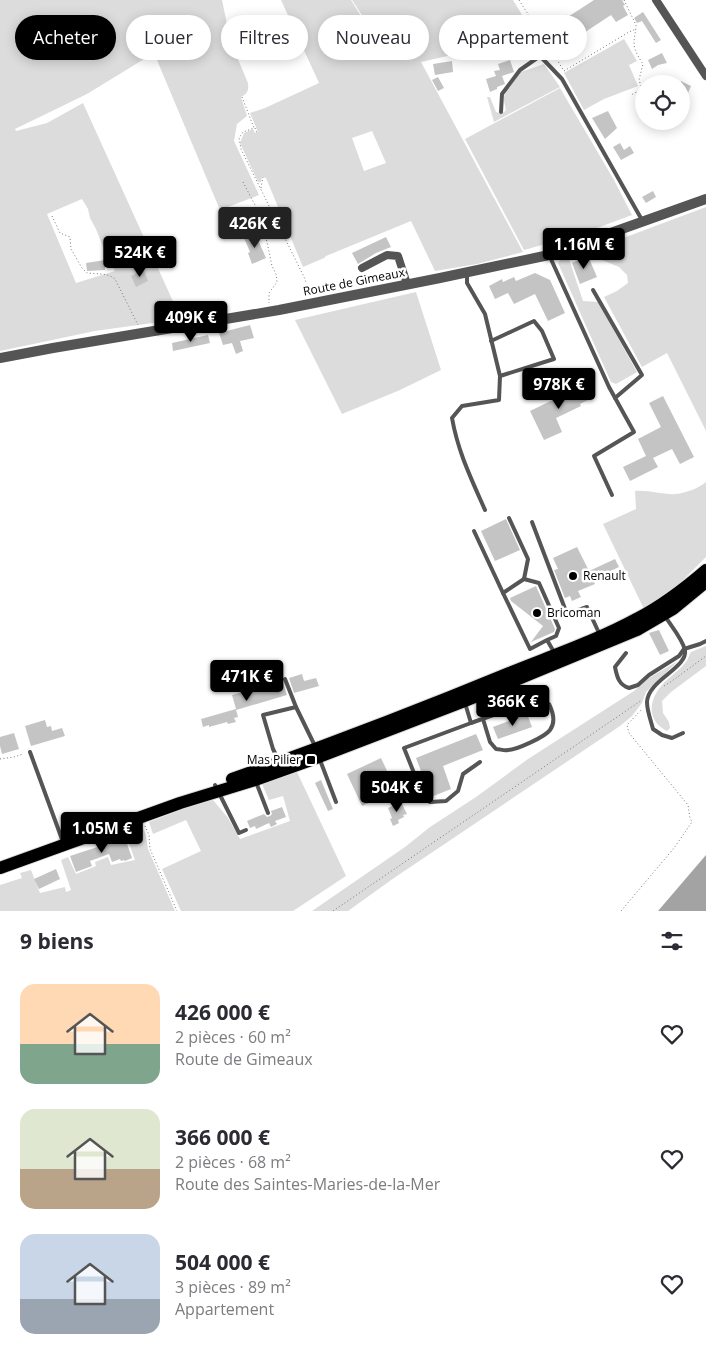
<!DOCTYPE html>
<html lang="fr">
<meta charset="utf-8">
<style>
body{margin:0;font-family:"Open Sans",sans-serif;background:#f2f2f3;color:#2b2b33;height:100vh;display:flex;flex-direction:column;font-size:19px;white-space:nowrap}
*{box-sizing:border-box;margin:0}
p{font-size:16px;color:#7c7c81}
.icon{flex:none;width:28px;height:28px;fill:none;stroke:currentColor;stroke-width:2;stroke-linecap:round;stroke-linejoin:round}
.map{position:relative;height:911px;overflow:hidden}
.drawer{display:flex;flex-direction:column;background:#fff;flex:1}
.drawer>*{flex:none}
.guide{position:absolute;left:15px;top:15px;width:676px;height:45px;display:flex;gap:10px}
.controls{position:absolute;left:635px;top:75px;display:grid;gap:10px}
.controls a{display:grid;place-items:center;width:55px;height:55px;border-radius:50%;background:#fff;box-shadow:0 2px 12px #0003;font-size:25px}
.price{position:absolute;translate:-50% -42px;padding:0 11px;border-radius:5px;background:#000;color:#fff;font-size:16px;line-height:32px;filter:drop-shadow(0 1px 2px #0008)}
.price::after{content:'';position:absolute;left:50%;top:30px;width:15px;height:11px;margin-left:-8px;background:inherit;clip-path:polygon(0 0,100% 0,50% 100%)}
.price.active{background:#222;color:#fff}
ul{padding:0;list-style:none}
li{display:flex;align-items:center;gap:15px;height:125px;padding:0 20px}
li span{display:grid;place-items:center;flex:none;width:140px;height:100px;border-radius:15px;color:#555}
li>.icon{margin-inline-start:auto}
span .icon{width:60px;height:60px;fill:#fffc;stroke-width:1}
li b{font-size:21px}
h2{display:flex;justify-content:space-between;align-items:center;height:60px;padding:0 20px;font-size:21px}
.pill{padding:0 18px;border-radius:22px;background:#fff;box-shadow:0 2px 12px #0003;font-size:18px;line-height:45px}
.pill.active{background:#000;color:#fff}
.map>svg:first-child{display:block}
</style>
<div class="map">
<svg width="706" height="911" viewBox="0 0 706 911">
<rect width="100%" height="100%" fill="#fff"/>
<g fill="#dcdcdc" fill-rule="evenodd">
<path d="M 0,0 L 222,0 L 228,29 L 227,33 L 248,83 C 249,91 247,94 241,97 L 247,116 L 237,124 L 234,141 L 259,195 L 220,210 L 154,53 L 87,94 L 15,129 L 16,131 L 47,123 L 83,103 L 181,319 L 95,331 L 0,351 ZM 82,199 L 88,209 L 90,218 L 96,229 L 106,255 L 115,271 L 76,283 L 47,214 Z"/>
<path d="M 281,0 L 351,0 L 366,24 L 367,23 L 352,0 L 513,0 L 535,36 L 421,62 L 523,252 L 477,264 L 435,271 L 411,221 L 326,256 L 324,258 L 303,267 L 266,178 L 262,177 L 261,182 L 258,182 L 240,143 L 244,133 L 253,129 L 255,133 L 258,132 L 250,113 L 265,108 L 319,83 ZM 372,131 L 386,163 L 364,171 L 352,138 Z"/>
<polygon points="624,39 637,61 629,65 638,86 604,99 584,110 564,73"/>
<polygon points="544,64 560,87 494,122 487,97 490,97 496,112 500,113 504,112 506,110 504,101 504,96 508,89 521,72"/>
<polygon points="560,88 614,180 632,215 578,235 524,250 465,139"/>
<polygon points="706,207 706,431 667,353 642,367 604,297 617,291 628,283 627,275 619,267 597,258 594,249"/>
<polygon points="568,256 583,301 598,302 637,372 616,384 611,382 558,263 560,260"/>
<polygon points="416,292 441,370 400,390 342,414 295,320"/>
<path d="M 706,482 L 706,557 L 681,582 L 644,609 L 603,524 L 636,509 L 635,491 C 649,490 664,495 676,494 C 686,493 699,488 706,482 Z"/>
<path d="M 706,646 L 706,666 L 671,692 L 662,701 L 663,713 L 669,722 L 670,728 L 667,731 C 647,721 648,701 662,685 C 669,677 679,671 685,663 C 688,660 689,655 691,652 Z"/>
<polygon points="678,661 646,692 642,703 632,716 620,726 394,878 348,911 312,911 405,847 430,827 476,797 528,759 634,691 649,678"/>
<polygon points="297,772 346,876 293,911 181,911 162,869 201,851 186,820 153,834 149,822 183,809 213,800 228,818 240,839 290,821 283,796 269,800 262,784"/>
<polygon points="142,826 146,835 148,849 175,911 0,911 0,885 22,878 20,873 31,870 40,893 65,887 66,892 71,890 61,860 68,857 76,874 96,866 95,862 108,857 111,865 135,860 127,838"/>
</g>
<polygon fill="#a3a3a3" points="706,855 706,911 658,911"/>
<g fill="#c4c4c4">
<polygon points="594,0 622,0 625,5 623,6 628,15 616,22 611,15 555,52 543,33"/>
<polygon points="643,12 661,40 656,43 642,21 637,23 634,18"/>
<polygon points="662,53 667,63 658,65 652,69 648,60"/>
<polygon points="510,60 514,72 502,76 505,84 497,87 497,89 490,92 486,79 496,76 494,71 500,70 498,64"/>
<polygon points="452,61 453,72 435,75 433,64"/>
<polygon points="438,77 444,88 438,91 432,80"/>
<polygon points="681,81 691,86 688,93 681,99"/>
<polygon points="608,111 617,128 605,139 592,118"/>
<polygon points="620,143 624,150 630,146 634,153 621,160 613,147"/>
<polygon points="653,191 656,197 646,203 642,197"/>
<polygon points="255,233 266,258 252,264 248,253 250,252 244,238"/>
<polygon points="386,237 391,247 376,253 358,264 352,253"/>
<polygon points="588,256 597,277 580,284 572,263"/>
<polygon points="105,260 105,270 87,271 86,263"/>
<polygon points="144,270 148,281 136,287 131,276"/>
<polygon points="535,273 550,280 565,313 548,321 535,294 514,304 508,293 495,299 489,286 502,279 503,282 514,277 516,281"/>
<polygon points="250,325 254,338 240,341 243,351 236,354 232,343 223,345 219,333"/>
<polygon points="208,335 210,343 173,351 172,343"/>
<polygon points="588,383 594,397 580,404 581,406 556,418 562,432 544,440 530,411"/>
<polygon points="663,396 694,457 680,464 672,449 653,458 658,467 630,481 623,467 646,456 638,439 661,427 649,403"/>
<polygon points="506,519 520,550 495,561 481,531"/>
<polygon points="577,547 589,571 615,559 619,567 606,573 605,571 592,577 595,584 578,591 581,597 572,601 570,596 565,598 563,593 554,570 558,569 553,558"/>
<polygon points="536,586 555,629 554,632 531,642 543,626 511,601 510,598"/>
<polygon points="659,630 669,651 660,655 649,633"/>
<polygon points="302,674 304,681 316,678 319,686 294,693 289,678"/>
<polygon points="282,680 287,695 236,710 238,717 234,718 236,722 228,724 227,722 209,727 209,725 203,727 201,719 236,709 232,695"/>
<polygon points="527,714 532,727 498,739 493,727"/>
<polygon points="45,720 47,727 51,726 52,731 62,728 65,736 31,746 25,726"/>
<polygon points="14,733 19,749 2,754 0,746 0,737"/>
<polygon points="476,734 483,750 443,766 451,789 431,797 416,758"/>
<polygon points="381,758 396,790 362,806 347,774"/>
<polygon points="321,780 333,809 328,811 315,783"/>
<polygon points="401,802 407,814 403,815 404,817 398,820 399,823 393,826 390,819 392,818 388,808"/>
<polygon points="282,807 286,817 275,821 277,824 271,827 269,823 256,829 255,826 250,828 247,821 264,814 267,817 270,816 272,814 271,811"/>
<polygon points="125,838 132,858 125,861 124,860 121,861 120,859 112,862 109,854 90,861 92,866 76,872 70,856"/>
<polygon points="56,869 60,879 39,889 34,879"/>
</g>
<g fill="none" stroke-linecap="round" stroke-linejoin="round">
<g stroke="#dbdbdb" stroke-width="14">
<g id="primary">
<path d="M 232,779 C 325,746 417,711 509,673 C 551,656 598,640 638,618 C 663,605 685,588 706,570"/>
<polyline points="0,868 180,803 255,780 311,760 465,701 637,630 673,609 706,582"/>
</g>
</g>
<g stroke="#777" stroke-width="1" stroke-dasharray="1 2.5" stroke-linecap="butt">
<polyline points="519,0 564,71 629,32 636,29"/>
<path d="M 624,0 L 636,25 C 636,31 634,37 634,43 C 634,50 639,58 643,64 L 639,80 L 642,89 L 631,95"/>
<polyline points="242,97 254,128 243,132 239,138 241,149 305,279 310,294"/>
<polyline points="255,128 257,133"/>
<polyline points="243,182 256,207 264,228 272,266 276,274 277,282 269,293 269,303"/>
<polyline points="261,188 263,177"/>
<path d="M 52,216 L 60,233 L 70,237 L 71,249 L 82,268 L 87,273 C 97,274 108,273 115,279 L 138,325"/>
<polyline points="664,686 672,681 706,656"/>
<polyline points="0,759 14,757 23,754"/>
<polyline points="145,826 149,835 150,849 177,911"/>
<polyline points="333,911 642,700"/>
<polyline points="621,911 674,848 692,822 690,818 688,805 629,733 627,725 642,709"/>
</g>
<g stroke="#555" stroke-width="4">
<polyline points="501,112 502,94 520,70 540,56 562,79 642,220"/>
<polyline points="550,257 609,387 634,432 594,456 612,495"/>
<path d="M 467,275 L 467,283 L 485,314 L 500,376 L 499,400 L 462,406 L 452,418 C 458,452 471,478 485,510"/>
<polyline points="593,290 642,375 615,398"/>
<polyline points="491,341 534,321 542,331 554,359 500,376"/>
<polyline points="509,518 528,559 524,579"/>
<polyline points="532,522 567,614 587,607 599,633"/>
<polyline points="474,531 503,593"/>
<path d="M 665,616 C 671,626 682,638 685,650 C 688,668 648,680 647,702 C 647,711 651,721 653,729 L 662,735 L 672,738 L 683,733"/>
<polyline points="547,640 530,649 503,593 524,579 539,583 559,628 556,636 547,640 554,652"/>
<path d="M 626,653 L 615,667 C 617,677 619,685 629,688 L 638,685 L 649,675 L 679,656 L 684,649 L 700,644 L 706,641"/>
<polyline points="465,703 471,723 404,748 424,798 430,802 446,801 458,791 463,774 480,762"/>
<polyline points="296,707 315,746"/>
<path d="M 471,723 L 530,702 L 541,701 L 549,704 C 553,712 556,722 550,730 C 545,737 516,750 508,750 C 504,751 500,749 496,749 L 490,742 L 483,719"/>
<polyline points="30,752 63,842"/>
<polyline points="278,759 273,749 263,715 296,707 285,679"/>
<polyline points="320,760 336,802"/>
<polyline points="256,782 268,813"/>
<polyline points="215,785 239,833 246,830"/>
</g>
<g stroke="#555" stroke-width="8">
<polyline points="656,0 706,76"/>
<polyline points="362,268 387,255 398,256 407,284"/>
</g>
<polyline stroke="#555" stroke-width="10" points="0,358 53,348 279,310 440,278 549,255 706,199"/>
<use href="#primary" stroke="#000" stroke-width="12"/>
</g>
<g fill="#000" stroke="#fff" stroke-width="2">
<circle cx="573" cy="576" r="5"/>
<circle cx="537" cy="613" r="5"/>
<rect x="306" y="755" width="10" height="10" rx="2.5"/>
</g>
<g text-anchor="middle" stroke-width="5" stroke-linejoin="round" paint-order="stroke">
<g font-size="12" fill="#000" stroke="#fff">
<text transform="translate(354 282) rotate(-11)" y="4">Route de Gimeaux</text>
</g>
<g font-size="12" fill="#000" stroke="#fff" text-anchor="start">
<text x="583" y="580">Renault</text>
<text x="547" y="617">Bricoman</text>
<text x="301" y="764" text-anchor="end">Mas Pilier</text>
</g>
</g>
</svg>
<div class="controls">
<a><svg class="icon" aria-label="locate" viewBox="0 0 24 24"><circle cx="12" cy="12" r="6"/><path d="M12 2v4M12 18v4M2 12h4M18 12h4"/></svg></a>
</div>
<b class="price active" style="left:255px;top:249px">426K €</b>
<b class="price" style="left:584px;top:270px">1.16M €</b>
<b class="price" style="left:140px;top:278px">524K €</b>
<b class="price" style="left:191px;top:343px">409K €</b>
<b class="price" style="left:559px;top:410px">978K €</b>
<b class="price" style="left:247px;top:702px">471K €</b>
<b class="price" style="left:513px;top:727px">366K €</b>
<b class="price" style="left:397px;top:813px">504K €</b>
<b class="price" style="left:102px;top:854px">1.05M €</b>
<div class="guide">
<a class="pill active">Acheter</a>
<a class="pill">Louer</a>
<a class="pill">Filtres</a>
<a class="pill">Nouveau</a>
<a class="pill">Appartement</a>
</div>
</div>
<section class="drawer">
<h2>9 biens<svg class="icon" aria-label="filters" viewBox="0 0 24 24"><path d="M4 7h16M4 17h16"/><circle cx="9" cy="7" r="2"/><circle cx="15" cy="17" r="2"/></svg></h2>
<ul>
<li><span style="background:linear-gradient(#ffd9b3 60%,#7fa58c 0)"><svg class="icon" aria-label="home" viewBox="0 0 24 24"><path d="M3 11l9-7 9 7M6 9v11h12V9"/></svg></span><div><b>426 000 €</b><p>2 pièces · 60 m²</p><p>Route de Gimeaux</p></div><svg class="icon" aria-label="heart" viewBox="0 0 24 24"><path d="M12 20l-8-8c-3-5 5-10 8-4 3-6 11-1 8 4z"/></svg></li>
<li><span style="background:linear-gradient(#dfe7d0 60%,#b9a48a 0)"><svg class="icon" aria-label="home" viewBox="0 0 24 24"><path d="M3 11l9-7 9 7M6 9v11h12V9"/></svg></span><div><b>366 000 €</b><p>2 pièces · 68 m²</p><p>Route des Saintes-Maries-de-la-Mer</p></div><svg class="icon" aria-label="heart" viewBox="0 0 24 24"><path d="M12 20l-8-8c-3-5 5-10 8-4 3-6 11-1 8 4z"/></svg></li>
<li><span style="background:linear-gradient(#c9d6e8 65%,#9aa5b1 0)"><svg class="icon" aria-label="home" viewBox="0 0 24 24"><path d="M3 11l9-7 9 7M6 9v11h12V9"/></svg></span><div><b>504 000 €</b><p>3 pièces · 89 m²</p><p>Appartement</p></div><svg class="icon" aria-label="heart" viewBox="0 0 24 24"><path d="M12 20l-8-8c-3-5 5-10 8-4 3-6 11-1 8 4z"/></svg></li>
</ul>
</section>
